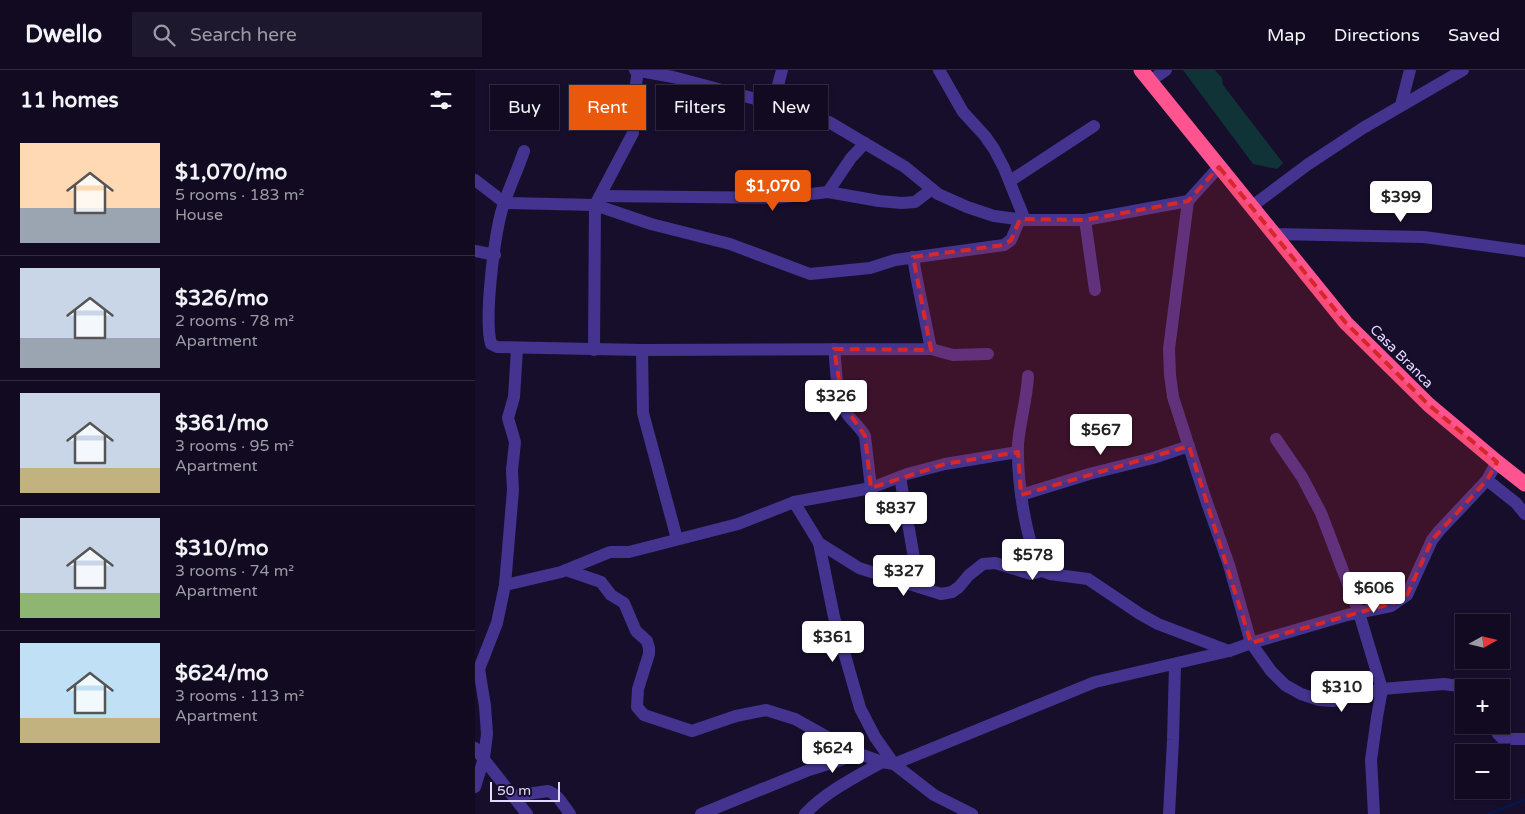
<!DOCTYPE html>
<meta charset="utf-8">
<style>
body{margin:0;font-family:"Varela Round",sans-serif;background:#1e182e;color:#f1f3f6;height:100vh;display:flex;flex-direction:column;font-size:19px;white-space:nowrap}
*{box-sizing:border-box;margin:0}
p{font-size:16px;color:#9c9aa5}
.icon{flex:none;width:28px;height:28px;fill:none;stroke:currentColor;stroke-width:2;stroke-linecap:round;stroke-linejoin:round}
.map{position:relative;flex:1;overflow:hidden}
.details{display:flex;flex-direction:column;background:#110a21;width:475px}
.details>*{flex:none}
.banner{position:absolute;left:15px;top:15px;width:475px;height:45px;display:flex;gap:10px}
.needle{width:32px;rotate:82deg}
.fabs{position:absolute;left:980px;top:544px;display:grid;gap:10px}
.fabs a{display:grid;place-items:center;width:55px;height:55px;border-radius:0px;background:#110a21;box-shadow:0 1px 4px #0004,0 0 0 1px #302b3f;font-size:25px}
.scale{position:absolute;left:15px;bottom:12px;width:70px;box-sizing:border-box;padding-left:5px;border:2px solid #e2d9ff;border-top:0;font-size:14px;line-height:18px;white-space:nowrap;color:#e2d9ff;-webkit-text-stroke:4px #170e2c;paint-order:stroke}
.price{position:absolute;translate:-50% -42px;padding:0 11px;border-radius:5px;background:#fff;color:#222;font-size:16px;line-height:32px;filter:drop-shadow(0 1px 2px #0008)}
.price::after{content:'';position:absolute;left:50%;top:30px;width:15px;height:11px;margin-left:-8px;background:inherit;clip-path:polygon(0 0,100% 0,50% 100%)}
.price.active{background:#ea580c;color:#fff}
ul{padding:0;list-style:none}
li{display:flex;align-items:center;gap:15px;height:125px;padding:0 20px}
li+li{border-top:1px solid #302b3f}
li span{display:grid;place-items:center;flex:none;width:140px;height:100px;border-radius:0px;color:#555}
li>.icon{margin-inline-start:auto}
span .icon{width:60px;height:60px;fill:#fffc;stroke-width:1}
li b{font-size:21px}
h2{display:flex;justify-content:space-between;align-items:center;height:60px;padding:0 20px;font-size:21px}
.chip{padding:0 18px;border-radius:0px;background:#110a21;box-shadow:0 1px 4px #0004,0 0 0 1px #302b3f;font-size:18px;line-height:45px}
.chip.active{background:#ea580c;color:#fff}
header{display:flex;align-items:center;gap:30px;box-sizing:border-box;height:70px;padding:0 25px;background:#110a21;border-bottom:1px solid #302b3f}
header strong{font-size:24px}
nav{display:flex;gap:28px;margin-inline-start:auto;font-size:18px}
.search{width:350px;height:45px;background:#1e182e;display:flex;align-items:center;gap:12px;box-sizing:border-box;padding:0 18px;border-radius:0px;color:#9c9aa5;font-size:19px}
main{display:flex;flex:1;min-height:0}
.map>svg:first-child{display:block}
</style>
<header>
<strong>Dwello</strong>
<div class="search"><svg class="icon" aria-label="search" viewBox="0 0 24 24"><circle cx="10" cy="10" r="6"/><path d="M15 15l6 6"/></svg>Search here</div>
<nav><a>Map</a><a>Directions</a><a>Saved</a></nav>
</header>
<main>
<section class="details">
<h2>11 homes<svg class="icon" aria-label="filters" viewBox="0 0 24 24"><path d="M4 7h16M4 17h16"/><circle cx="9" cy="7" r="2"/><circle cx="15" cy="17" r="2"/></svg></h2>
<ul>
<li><span style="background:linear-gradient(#ffd9b3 65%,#9aa5b1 0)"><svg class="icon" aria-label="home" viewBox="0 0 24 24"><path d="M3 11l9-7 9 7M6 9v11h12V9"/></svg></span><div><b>$1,070/mo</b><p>5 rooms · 183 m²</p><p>House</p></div></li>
<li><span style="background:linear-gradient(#c9d6e8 70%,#9aa5b1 0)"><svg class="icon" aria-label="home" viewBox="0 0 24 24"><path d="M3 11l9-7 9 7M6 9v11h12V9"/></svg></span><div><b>$326/mo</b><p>2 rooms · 78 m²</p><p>Apartment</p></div></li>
<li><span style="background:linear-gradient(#c9d6e8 75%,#c2b280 0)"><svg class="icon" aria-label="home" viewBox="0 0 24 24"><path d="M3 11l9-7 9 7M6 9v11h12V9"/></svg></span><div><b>$361/mo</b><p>3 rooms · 95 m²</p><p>Apartment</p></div></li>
<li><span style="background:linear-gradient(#c9d6e8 75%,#8fb573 0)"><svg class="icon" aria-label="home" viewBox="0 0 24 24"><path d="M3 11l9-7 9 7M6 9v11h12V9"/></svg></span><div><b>$310/mo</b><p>3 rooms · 74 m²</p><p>Apartment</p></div></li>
<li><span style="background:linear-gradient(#bfe0f5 75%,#c2b280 0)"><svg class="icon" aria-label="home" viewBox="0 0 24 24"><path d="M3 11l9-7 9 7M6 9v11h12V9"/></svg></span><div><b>$624/mo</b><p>3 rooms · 113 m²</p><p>Apartment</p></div></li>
</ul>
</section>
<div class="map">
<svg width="1050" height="744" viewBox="0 0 1050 744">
<rect width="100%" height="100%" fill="#170e2c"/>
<polygon fill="#103337" points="708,0 740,0 747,8 748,15 808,93 802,99 778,94"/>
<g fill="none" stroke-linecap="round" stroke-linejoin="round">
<polyline stroke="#05164e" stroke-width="2.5" points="1013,744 1050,730"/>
<g stroke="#443490" stroke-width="12">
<polyline points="160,0 198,7 292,32 354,52 430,97 463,124 492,137 519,146 550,150 610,150 713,131 744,97"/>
<polyline points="464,0 488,42 510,66 519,79 529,98 550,150"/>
<polyline points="675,11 691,0"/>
<polyline points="298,34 307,0"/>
<polyline points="926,35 935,0"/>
<path d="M 49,81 C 42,102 32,122 26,143 C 19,171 9,248 16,274 L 22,277 L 167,280 L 456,279 L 441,205 L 438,187"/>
<polyline points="0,110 30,133 120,135 176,154 255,174 335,204 395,198 420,190 529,175 536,170 545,149"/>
<polyline points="535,111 619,56"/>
<polyline points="353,122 376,88 390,73"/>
<polyline points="125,126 301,128 353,122 404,131 427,133 440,132 457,119"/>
<polyline points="713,131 694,279 695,305 698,327 731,430 754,495 776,573 796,601 810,615 826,624 844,630 858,631 907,619 931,617 969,614 997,618"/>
<polyline points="776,137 832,95 888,58 988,0"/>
<polyline points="610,150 620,220"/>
<polyline points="799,164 949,167 1050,181"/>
<polyline points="0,181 20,185"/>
<path d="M 359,279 C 362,300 360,327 373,345 C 378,352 385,357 390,366 L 396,418"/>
<polyline points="456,279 478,285 513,284"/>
<polyline points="119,280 120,135 158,63 158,49 157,39 163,1"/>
<polyline points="167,280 168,343 202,469"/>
<path d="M 553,306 C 552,329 545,351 543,374 C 542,410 550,470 567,501 L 575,504 L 613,509 L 665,544 L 683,554 L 754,581"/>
<polyline points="801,369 827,407 846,443 884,543 907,619 902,647 896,690 899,744"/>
<polyline points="425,407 444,517"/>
<polyline points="1012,410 1041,433 1050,444"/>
<polyline points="546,425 614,404 678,388 714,376"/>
<polyline points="319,432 344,473 384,498 466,524 477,522 484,517 494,505 508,494 520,493 556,504 567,501"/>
<polyline points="344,473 359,547 385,638 400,667 419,694 459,725 497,744"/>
<polyline points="91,500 126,512 136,525 149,533 161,561 172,571 174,578 174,584 163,619 162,637 169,645 217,661 261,646 291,640 320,649 379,682"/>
<polyline points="30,515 86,502 135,482 154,482 263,454 319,432 396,418 432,404 470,394 543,382"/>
<polyline points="1019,655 1023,664 1028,669 1050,669"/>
<polyline points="0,678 52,744"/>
<polyline points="0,717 9,688 12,664 10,636 4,599 22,553 30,515 38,420 37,400 39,382 40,372 33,348 39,327 42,279"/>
<path d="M 38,726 L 73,721 C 83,724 88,735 95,744"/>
<polyline points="226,744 334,700 366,690 379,682 407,692 419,694 620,612 754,581 776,573 872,545 916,536 932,525 957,470 964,461 1012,410 1022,392"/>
<path d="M 330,744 C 352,721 379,708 407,692"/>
<polyline points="694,744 698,670 700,595"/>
</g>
<polyline stroke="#ff548f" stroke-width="15" points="666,0 871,253 954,335 1022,392 1050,414"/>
</g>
<path fill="#d62828" fill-opacity="0.2" stroke="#d62828" stroke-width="4" stroke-dasharray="10 6" stroke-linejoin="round" d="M 744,97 L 871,253 L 954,335 L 1022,392 L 1012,410 L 957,470 L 932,525 L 925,531 L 776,573 L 714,376 L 546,425 L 543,382 L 470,394 L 396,418 L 390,366 L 368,334 L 359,279 L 456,280 L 438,187 L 529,175 L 536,170 L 545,149 L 610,150 L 713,131 Z"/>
<g text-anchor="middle" stroke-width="4" stroke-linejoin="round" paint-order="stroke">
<g font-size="14" fill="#e2d9ff" stroke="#170e2c">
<text transform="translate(927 286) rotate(45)" y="5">Casa Branca</text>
</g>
</g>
</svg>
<div class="fabs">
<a><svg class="needle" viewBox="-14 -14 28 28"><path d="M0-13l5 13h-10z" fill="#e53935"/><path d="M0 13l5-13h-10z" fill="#9c9aa5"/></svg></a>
<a>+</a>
<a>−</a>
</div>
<div class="scale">50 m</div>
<b class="price active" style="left:298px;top:142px">$1,070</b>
<b class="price" style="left:926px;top:153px">$399</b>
<b class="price" style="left:361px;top:352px">$326</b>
<b class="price" style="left:626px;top:386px">$567</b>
<b class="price" style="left:421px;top:464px">$837</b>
<b class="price" style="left:558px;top:511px">$578</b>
<b class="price" style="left:429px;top:527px">$327</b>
<b class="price" style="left:899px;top:544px">$606</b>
<b class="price" style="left:358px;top:593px">$361</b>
<b class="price" style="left:867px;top:643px">$310</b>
<b class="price" style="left:358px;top:704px">$624</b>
<div class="banner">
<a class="chip">Buy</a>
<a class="chip active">Rent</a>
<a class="chip">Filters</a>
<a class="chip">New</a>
</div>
</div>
</main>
